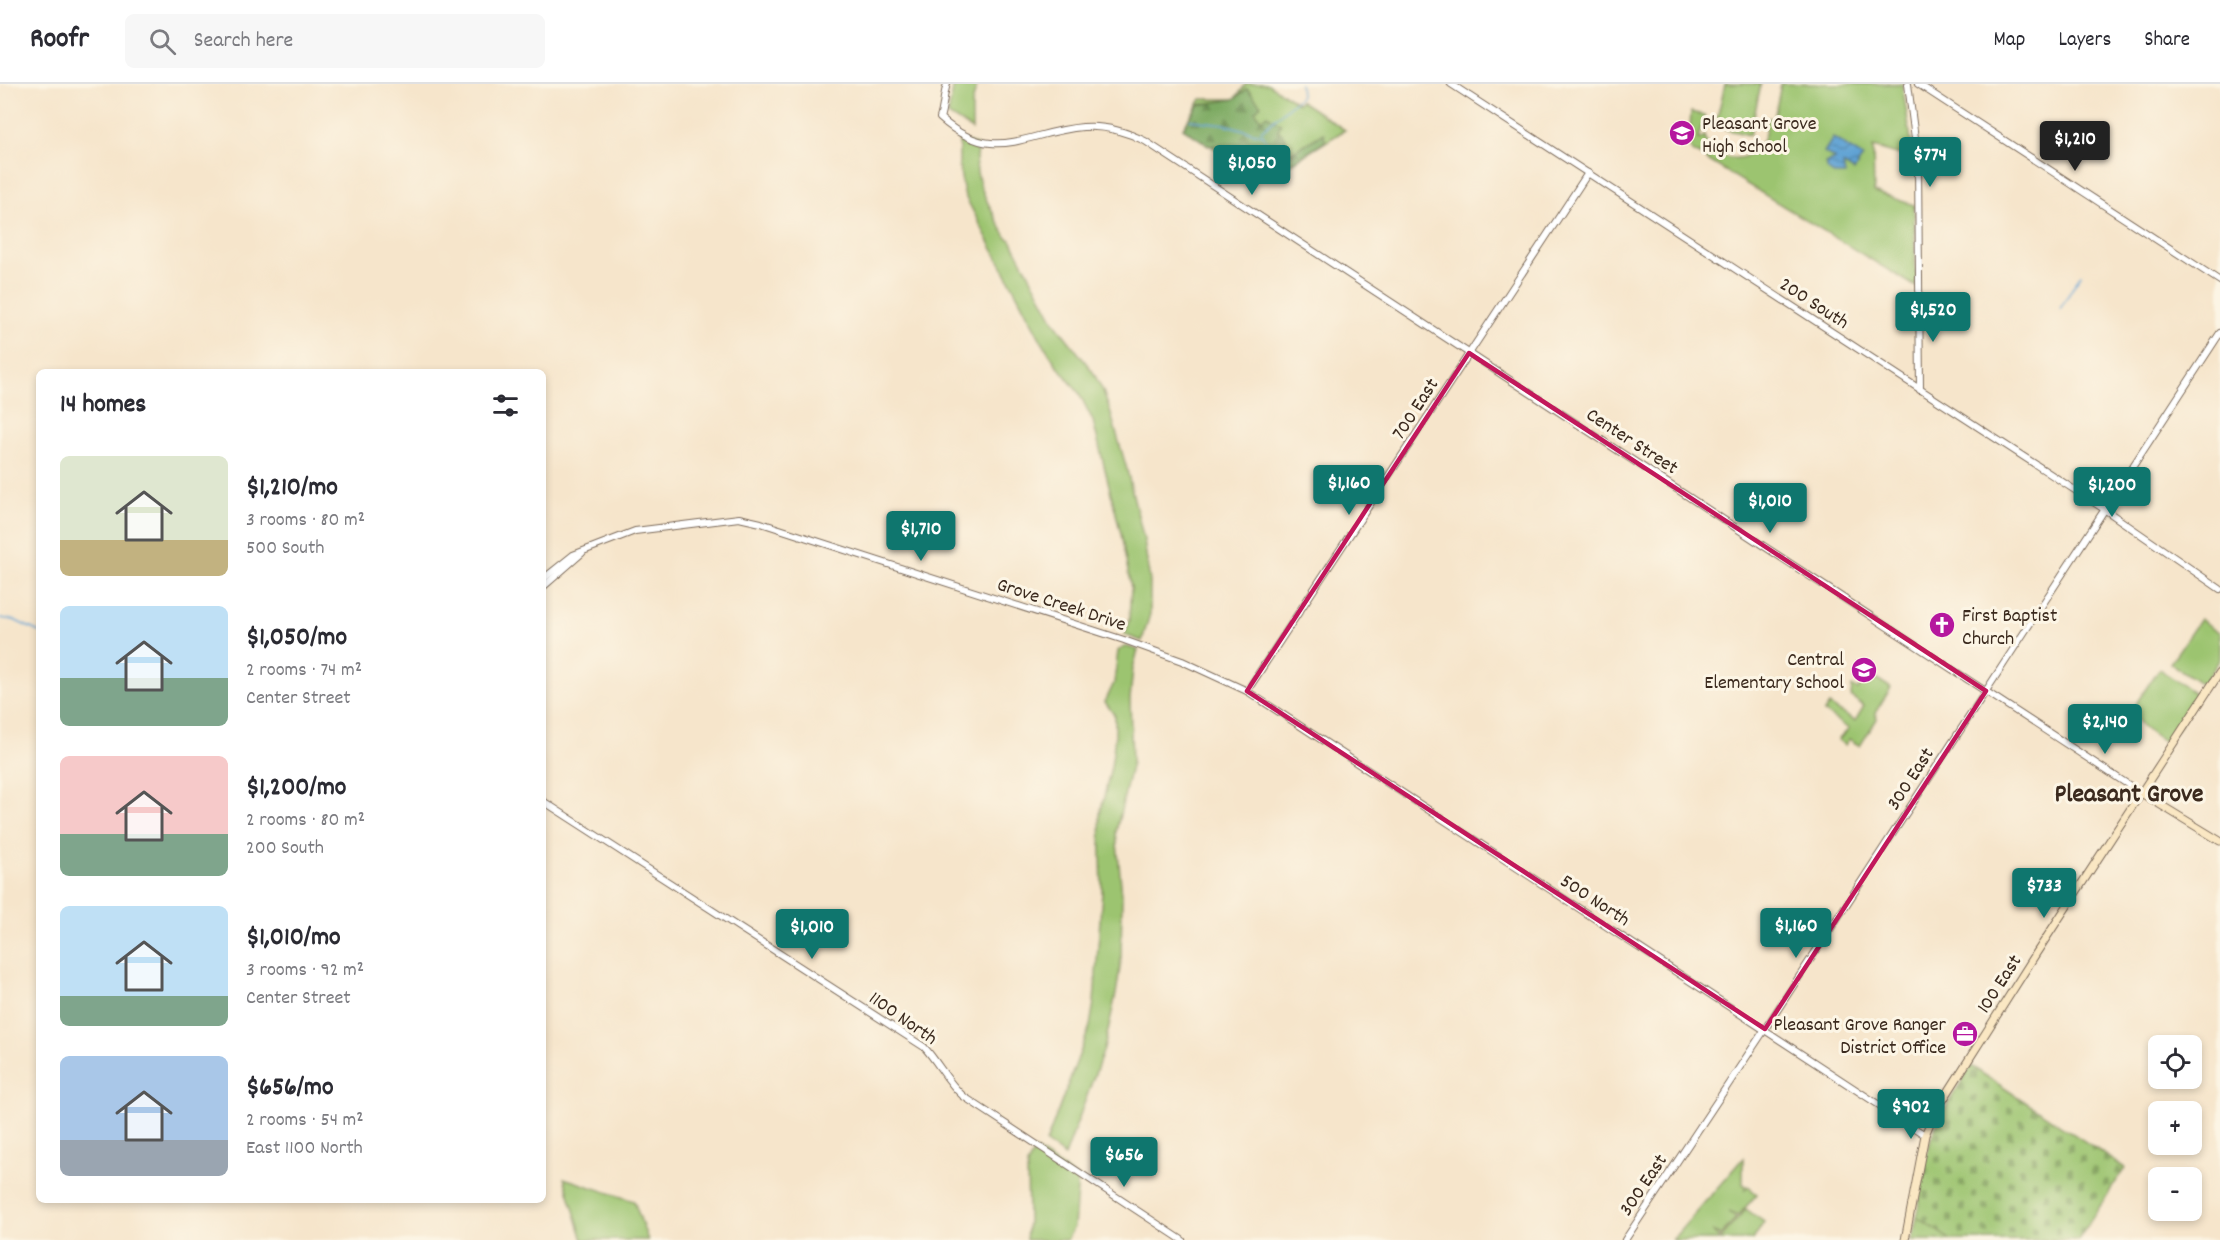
<!DOCTYPE html>
<meta charset="utf-8">
<style>
body{margin:0;font-family:Dekko,sans-serif;background:#f7f7f7;color:#2b2b33;height:100vh;display:flex;flex-direction:column;font-size:22px;white-space:nowrap}
*{box-sizing:border-box;margin:0}
p{font-size:20px;color:#7c7c81}
.icon{flex:none;width:33px;height:33px;fill:none;stroke:currentColor;stroke-width:2;stroke-linecap:round;stroke-linejoin:round}
.map{position:relative;flex:1;overflow:hidden}
.drawer{position:absolute;left:36px;top:285px;width:510px;height:834px;display:flex;flex-direction:column;background:#fff;border-radius:9px;box-shadow:0 3px 9px #0003}
.drawer>*{flex:none}
.tools{position:absolute;left:2148px;top:951px;display:grid;gap:12px}
.tools a{display:grid;place-items:center;width:54px;height:54px;border-radius:9px;background:#fff;box-shadow:0 3px 9px #0003;font-size:30px}
.price{position:absolute;translate:-50% -51px;padding:0 14px;border-radius:6px;background:#0f766e;color:#fff;font-size:20px;line-height:39px;filter:drop-shadow(0 2px 3px #0008)}
.price::after{content:'';position:absolute;left:50%;top:36px;width:18px;height:14px;margin-left:-9px;background:inherit;clip-path:polygon(0 0,100% 0,50% 100%)}
.price.active{background:#222;color:#fff}
ul{padding:0;list-style:none}
li{display:flex;align-items:center;gap:18px;height:150px;padding:0 24px}
li span{display:grid;place-items:center;flex:none;width:168px;height:120px;border-radius:9px;color:#555}
li>.icon{margin-inline-start:auto}
span .icon{width:72px;height:72px;fill:#fffc;stroke-width:1}
li b{font-size:26px}
h2{display:flex;justify-content:space-between;align-items:center;height:72px;padding:0 24px;font-size:26px}
header{display:flex;align-items:center;gap:36px;box-sizing:border-box;height:84px;padding:0 30px;background:#fff;border-bottom:2px solid #e1e1e2}
header strong{font-size:28px}
nav{display:flex;gap:33px;margin-inline-start:auto;font-size:21px}
.search{width:420px;height:54px;background:#f7f7f7;display:flex;align-items:center;gap:15px;box-sizing:border-box;padding:0 21px;border-radius:9px;color:#7c7c81;font-size:22px}
.map>svg:first-child{display:block}
</style>
<header>
<strong>Roofr</strong>
<div class="search"><svg class="icon" aria-label="search" viewBox="0 0 24 24"><circle cx="10" cy="10" r="6"/><path d="M15 15l6 6"/></svg>Search here</div>
<nav><a>Map</a><a>Layers</a><a>Share</a></nav>
</header>
<div class="map">
<svg width="2220" height="1156" viewBox="0 0 2220 1156">
<defs>
<pattern id="forest-firs" width="22" height="20" patternUnits="userSpaceOnUse" patternTransform="scale(1.5)"><rect width="22" height="20" fill="#7daa62"/><path d="M5 1l3.5 6h-7zM16 11l3.5 6h-7z" fill="#688b50"/></pattern>
<pattern id="cemetery-stones" width="16" height="16" patternUnits="userSpaceOnUse" patternTransform="scale(1.5)"><rect width="16" height="16" fill="#9cc46f"/><path d="M2 7V4a2 2 0 0 1 4 0v3zM10 15v-3a2 2 0 0 1 4 0v3z" fill="#809f5b"/></pattern>
<pattern id="water-waves" width="16" height="10" patternUnits="userSpaceOnUse" patternTransform="scale(1.5)"><rect width="16" height="10" fill="#60a3d4"/><path d="M0 5q4-4 8 0t8 0" fill="none" stroke="#5085ab"/></pattern>
</defs>
<rect width="100%" height="100%" fill="#fcf5e5"/>
<filter id="ink" filterUnits="userSpaceOnUse"><feTurbulence type="fractalNoise" baseFrequency=".0167" numOctaves="2"/><feDisplacementMap in="SourceGraphic" scale="12" xChannelSelector="R" yChannelSelector="G"/><feConvolveMatrix kernelMatrix="1 2 1 2 8 2 1 2 1" color-interpolation-filters="sRGB"/></filter>
<filter id="wash" filterUnits="userSpaceOnUse"><feTurbulence type="fractalNoise" baseFrequency=".008" numOctaves="4" result="noise"/><feDisplacementMap in="SourceGraphic" scale="24" xChannelSelector="R" yChannelSelector="G"/><feGaussianBlur stdDeviation="1.35" result="paint"/><feColorMatrix in="noise" values="0 0 0 0 0 0 0 0 0 0 0 0 0 0 0 0 0 1.4 0 .05"/><feComposite in="paint" operator="in"/></filter>
<g filter="url(#wash)">
<rect width="100%" height="100%" fill="#f6e5cb"/>
<g fill="#9cc46f" stroke="#6c7746" stroke-width="1.5">
<polygon points="954,0 977,0 972,20 972,46 948,31"/>
<polygon points="1246,0 1268,0 1298,19 1301,17 1345,46 1271,92 1246,80 1238,80 1183,44 1201,15 1235,15"/>
<polygon points="1725,0 1761,0 1750,51 1715,43"/>
<path d="M 1781,0 L 1902,0 L 1914,75 L 1873,63 L 1874,108 L 1914,121 L 1916,203 L 1691,66 L 1689,59 L 1691,28 L 1705,31 L 1698,55 L 1701,55 L 1704,52 C 1709,74 1741,82 1757,65 C 1765,57 1766,45 1768,34 L 1774,35 Z"/>
<path d="M 959,54 L 978,62 C 969,93 992,126 1006,153 L 1011,156 L 1055,239 L 1093,288 L 1103,307 L 1110,327 L 1126,382 L 1144,456 L 1150,498 L 1150,530 L 1142,557 L 1125,551 L 1129,536 L 1131,504 L 1121,450 L 1093,337 L 1079,309 L 1056,280 L 1042,258 L 964,110 L 959,82 Z"/>
<polygon points="2200,535 2220,549 2220,575 2203,601 2170,579"/>
<polygon points="1124,562 1138,566 1133,584 1130,615 1132,678 1116,748 1122,811 1121,877 1116,910 1104,965 1065,1072 1046,1059 1090,942 1094,918 1102,808 1100,730 1111,683 1115,653 1115,632 1105,618 1114,599 1118,567"/>
<polygon points="2159,585 2196,610 2197,614 2167,659 2143,643 2131,627"/>
<polygon points="1868,589 1891,604 1875,629 1877,635 1860,662 1849,655 1845,661 1838,656 1849,645 1824,628 1829,621 1855,637 1864,622 1851,613 1852,602 1858,606"/>
<polygon points="1035,1066 1078,1094 1074,1143 1067,1156 1026,1156 1028,1136 1027,1081"/>
<polygon points="1743,1074 1743,1100 1747,1103 1744,1107 1748,1103 1757,1110 1738,1132 1729,1128 1736,1134 1721,1151 1712,1147 1719,1153 1717,1156 1672,1156"/>
<polygon points="564,1094 634,1117 648,1156 583,1156"/>
<polygon points="1746,1125 1764,1138 1753,1156 1719,1156"/>
<polygon points="1917,1133 1951,1156 1912,1156"/>
</g>
<polygon fill="url(#forest-firs)" stroke="#5c6a40" stroke-width="1.5" points="1247,5 1261,21 1255,27 1261,35 1267,31 1281,40 1278,46 1286,54 1284,63 1290,69 1324,49 1325,58 1279,87 1262,83 1246,65 1208,61 1183,44 1198,21 1234,15"/>
<path fill="url(#cemetery-stones)" stroke="#6c7746" stroke-width="1.5" d="M 1971,982 L 2125,1084 L 2078,1156 L 1951,1156 L 1917,1133 C 1921,1107 1923,1080 1931,1055 C 1940,1029 1957,1006 1971,982 Z"/>
<polygon fill="url(#water-waves)" stroke="#4e6679" stroke-width="1.5" points="1833,54 1863,73 1854,87 1843,80 1845,91 1835,91 1828,86 1825,79 1835,75 1824,68"/>
<g fill="none" stroke-linecap="round" stroke-linejoin="round">
<g stroke="#60a3d4" stroke-width="1.5">
<polyline points="1190,36 1224,40 1262,51"/>
<polyline points="1280,80 1261,47 1301,12 1300,0"/>
<polyline points="2060,225 2081,190"/>
<polyline points="0,534 14,536 39,548"/>
</g>
</g>
</g>
<g filter="url(#ink)">
<g fill="none" stroke-linecap="round" stroke-linejoin="round">
<g stroke="#7c6b5b" stroke-width="8">
<g id="tertiary">
<path d="M 947,0 C 943,12 944,22 940,34 C 994,82 1025,48 1083,43 C 1105,41 1125,47 1145,57 L 2141,709"/>
<polyline points="1451,0 2104,425 2220,505"/>
<polyline points="1908,0 1918,78 1920,306"/>
<polyline points="1918,0 2220,197"/>
<polyline points="543,495 573,471 635,447 739,434 761,439 1124,556 1182,577 1247,607 1925,1051"/>
<polyline points="543,503 582,469"/>
<polyline points="1247,607 1588,89"/>
<path d="M 543,717 L 924,963 C 938,978 947,998 963,1012 L 1182,1156"/>
<polyline points="1625,1156 1765,945 2220,249"/>
</g>
</g>
<g stroke="#7c6b5b" stroke-width="9">
<g id="secondary">
<polyline points="2141,709 2220,757"/>
<polyline points="1905,1156 1925,1051 1933,1032 2037,868 2220,588"/>
</g>
</g>
<use href="#tertiary" stroke="#fff" stroke-width="6"/>
<use href="#secondary" stroke="#fae7c3" stroke-width="7"/>
</g>
</g>
<path fill="none" stroke="#c2185b" stroke-width="4.5" stroke-linejoin="round" d="M 1469,269 L 1986,607 L 1765,945 L 1247,607 Z"/>
<defs>
<g id="school-disc" transform="scale(1.35)"><circle r="9.5" fill="#b5179e" stroke="#fcf5e5"/><path d="M0-5L7-2L0 1L-7-2ZM-4 1L0 2.5L4 1V4Q0 6-4 4Z" fill="#fff"/></g>
<g id="church-disc" transform="scale(1.35)"><circle r="9.5" fill="#b5179e" stroke="#fcf5e5"/><path d="M-1.2-6h2.4v3.5h3.3v2.4h-3.3V6h-2.4V-.1h-3.3v-2.4h3.3Z" fill="#fff"/></g>
<g id="office-disc" transform="scale(1.35)"><circle r="9.5" fill="#b5179e" stroke="#fcf5e5"/><path d="M-6-3h4V-5.5h4V-3h4V5H-6ZM-1-4.5V-3h2v-1.5ZM-6 0V1H6V0Z" fill="#fff"/></g>
</defs>
<g fill-rule="evenodd">
<use href="#school-disc" x="1682" y="49"/>
<use href="#church-disc" x="1942" y="541"/>
<use href="#school-disc" x="1864" y="586"/>
<use href="#office-disc" x="1965" y="950"/>
</g>
<g text-anchor="middle" stroke-width="6" stroke-linejoin="round" paint-order="stroke">
<g font-size="20" fill="#3b2a1e" stroke="#fcf5e5" text-anchor="start">
<text x="1702" y="45">Pleasant Grove<tspan x="1702" dy="23">High School</tspan></text>
<text x="1962" y="537">First Baptist<tspan x="1962" dy="23">Church</tspan></text>
<text x="1844" y="581" text-anchor="end">Central<tspan x="1844" dy="23">Elementary School</tspan></text>
<text x="1946" y="946" text-anchor="end">Pleasant Grove Ranger<tspan x="1946" dy="23">District Office</tspan></text>
</g>
<g font-size="20" fill="#3b2a1e" stroke="#fcf5e5">
<text transform="translate(1815 218) rotate(33)" y="7">200 South</text>
<text transform="translate(1414 324) rotate(-57)" y="7">700 East</text>
<text transform="translate(1633 356) rotate(33)" y="7">Center Street</text>
<text transform="translate(1062 519) rotate(18)" y="7">Grove Creek Drive</text>
<text transform="translate(1909 694) rotate(-57)" y="7">300 East</text>
<text transform="translate(1596 815) rotate(33)" y="7">500 North</text>
<text transform="translate(1998 899) rotate(-57)" y="7">100 East</text>
<text transform="translate(904 933) rotate(35)" y="7">1100 North</text>
<text transform="translate(1642 1100) rotate(-56)" y="7">300 East</text>
</g>
<g font-size="26" font-weight="bold" fill="#3b2a1e" stroke="#fcf5e5">
<text x="2129" y="717">Pleasant Grove</text>
</g>
</g>
</svg>
<div class="tools">
<a><svg class="icon" aria-label="locate" viewBox="0 0 24 24"><circle cx="12" cy="12" r="6"/><path d="M12 2v4M12 18v4M2 12h4M18 12h4"/></svg></a>
<a>+</a>
<a>−</a>
</div>
<b class="price active" style="left:2075px;top:88px">$1,210</b>
<b class="price" style="left:1930px;top:104px">$774</b>
<b class="price" style="left:1252px;top:112px">$1,050</b>
<b class="price" style="left:1933px;top:259px">$1,520</b>
<b class="price" style="left:1349px;top:432px">$1,160</b>
<b class="price" style="left:2112px;top:434px">$1,200</b>
<b class="price" style="left:1770px;top:450px">$1,010</b>
<b class="price" style="left:921px;top:478px">$1,710</b>
<b class="price" style="left:2105px;top:671px">$2,140</b>
<b class="price" style="left:2044px;top:835px">$733</b>
<b class="price" style="left:1796px;top:875px">$1,160</b>
<b class="price" style="left:812px;top:876px">$1,010</b>
<b class="price" style="left:1911px;top:1056px">$902</b>
<b class="price" style="left:1124px;top:1104px">$656</b>
<section class="drawer">
<h2>14 homes<svg class="icon" aria-label="filters" viewBox="0 0 24 24"><path d="M4 7h16M4 17h16"/><circle cx="9" cy="7" r="2"/><circle cx="15" cy="17" r="2"/></svg></h2>
<ul>
<li><span style="background:linear-gradient(#dfe7d0 70%,#c2b280 0)"><svg class="icon" aria-label="home" viewBox="0 0 24 24"><path d="M3 11l9-7 9 7M6 9v11h12V9"/></svg></span><div><b>$1,210/mo</b><p>3 rooms · 80 m²</p><p>500 South</p></div></li>
<li><span style="background:linear-gradient(#bfe0f5 60%,#7fa58c 0)"><svg class="icon" aria-label="home" viewBox="0 0 24 24"><path d="M3 11l9-7 9 7M6 9v11h12V9"/></svg></span><div><b>$1,050/mo</b><p>2 rooms · 74 m²</p><p>Center Street</p></div></li>
<li><span style="background:linear-gradient(#f6c9c9 65%,#7fa58c 0)"><svg class="icon" aria-label="home" viewBox="0 0 24 24"><path d="M3 11l9-7 9 7M6 9v11h12V9"/></svg></span><div><b>$1,200/mo</b><p>2 rooms · 80 m²</p><p>200 South</p></div></li>
<li><span style="background:linear-gradient(#bfe0f5 75%,#7fa58c 0)"><svg class="icon" aria-label="home" viewBox="0 0 24 24"><path d="M3 11l9-7 9 7M6 9v11h12V9"/></svg></span><div><b>$1,010/mo</b><p>3 rooms · 92 m²</p><p>Center Street</p></div></li>
<li><span style="background:linear-gradient(#a9c7e8 70%,#9aa5b1 0)"><svg class="icon" aria-label="home" viewBox="0 0 24 24"><path d="M3 11l9-7 9 7M6 9v11h12V9"/></svg></span><div><b>$656/mo</b><p>2 rooms · 54 m²</p><p>East 1100 North</p></div></li>
</ul>
</section>
</div>
